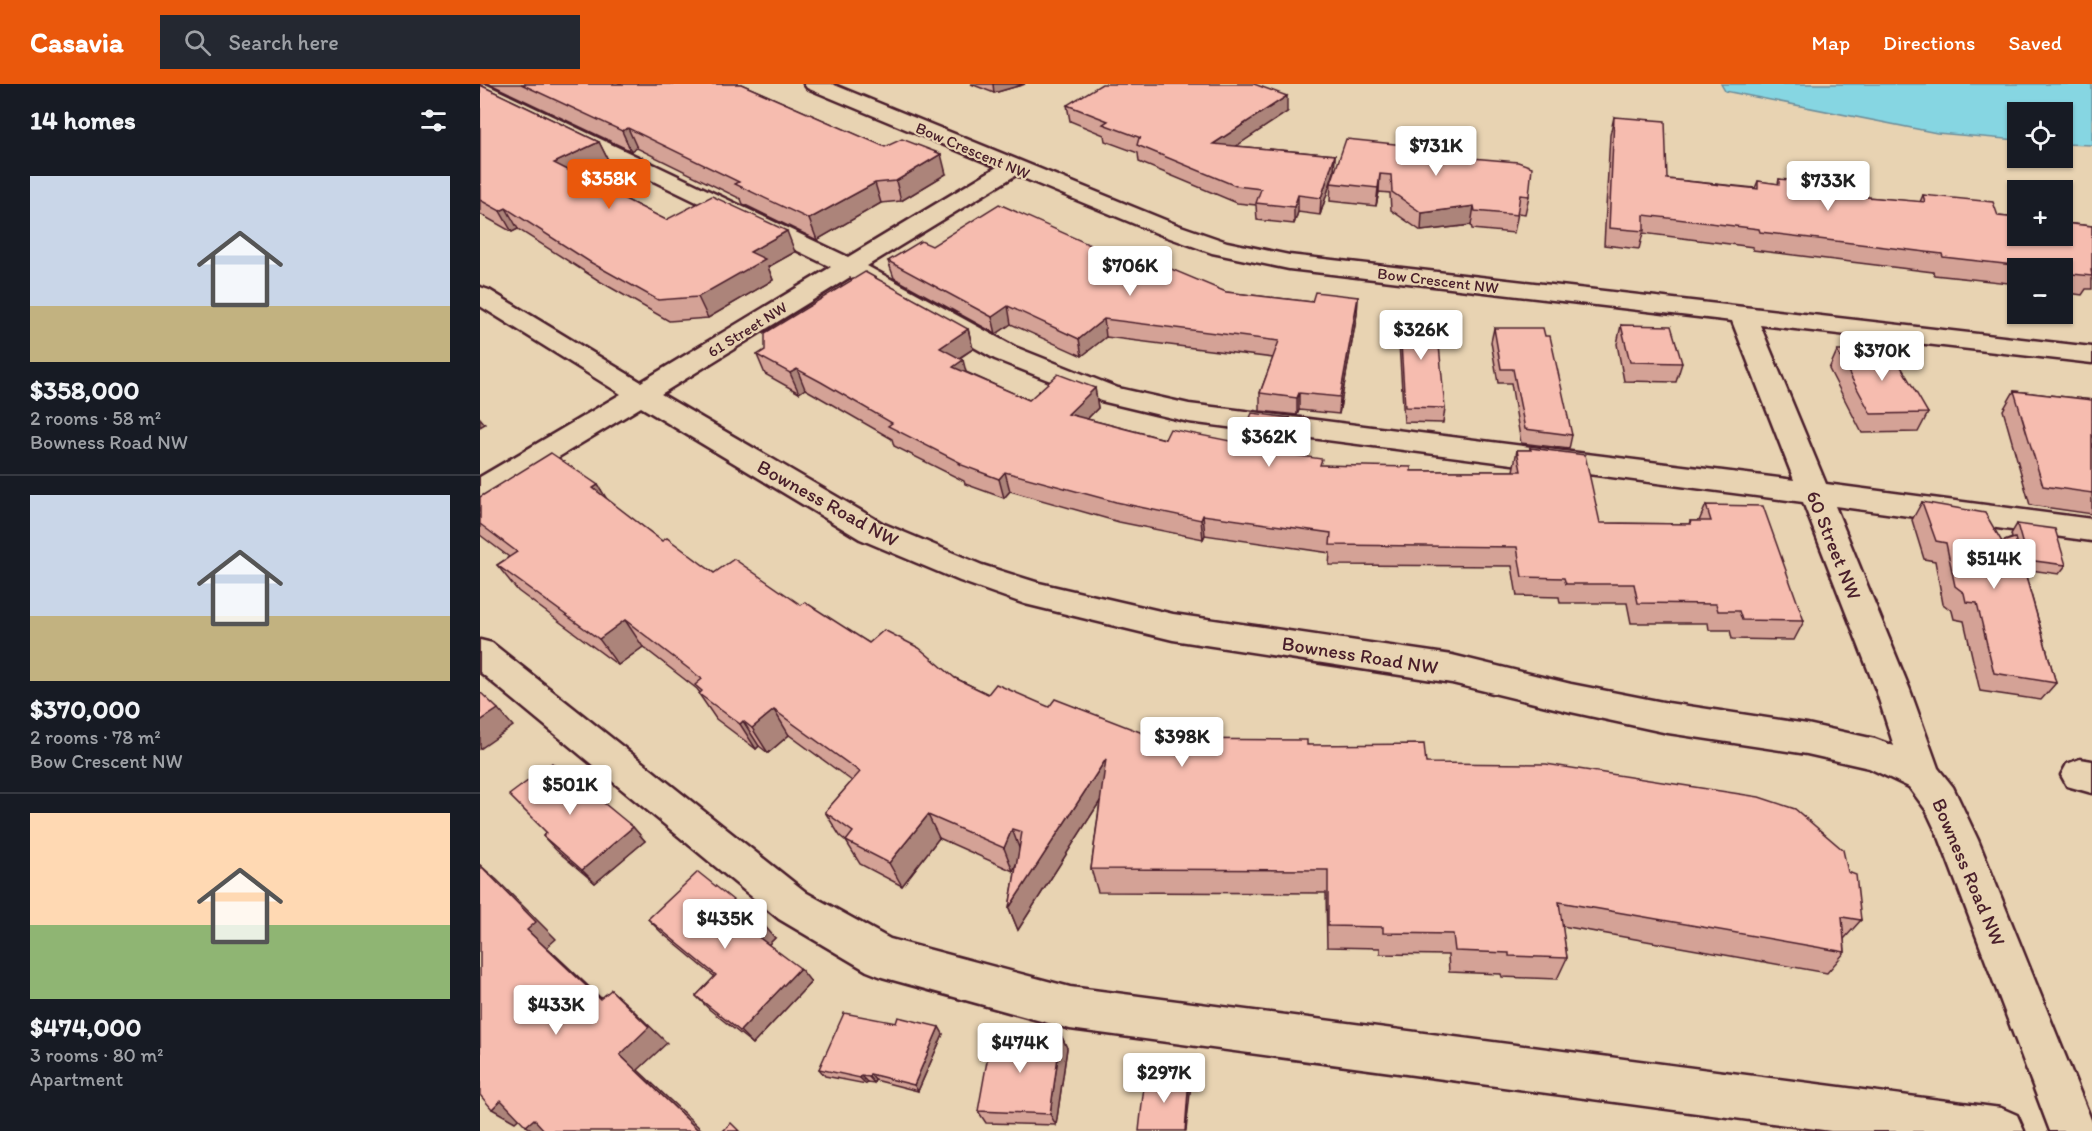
<!DOCTYPE html>
<meta charset="utf-8">
<style>
body{margin:0;font-family:Itim,sans-serif;background:#242831;color:#f1f3f6;height:100vh;display:flex;flex-direction:column;font-size:22px;white-space:nowrap}
*{box-sizing:border-box;margin:0}
p{font-size:20px;color:#9ea1a6}
.icon{flex:none;width:33px;height:33px;fill:none;stroke:currentColor;stroke-width:2;stroke-linecap:round;stroke-linejoin:round}
.map{position:relative;flex:1;overflow:hidden}
.sheet{display:flex;flex-direction:column;background:#171b24;width:480px}
.sheet>*{flex:none}
.controls{position:absolute;left:1527px;top:18px;display:grid;gap:12px}
.controls a{display:grid;place-items:center;width:66px;height:66px;border-radius:0px;background:#171b24;box-shadow:0 2px 4px #0004;font-size:30px}
.price{position:absolute;translate:-50% -51px;padding:0 14px;border-radius:6px;background:#fff;color:#222;font-size:20px;line-height:39px;filter:drop-shadow(0 2px 3px #0008)}
.price::after{content:'';position:absolute;left:50%;top:36px;width:18px;height:14px;margin-left:-9px;background:inherit;clip-path:polygon(0 0,100% 0,50% 100%)}
.price.current{background:#ea580c;color:#fff}
ul{padding:0;list-style:none}
li{display:grid;align-content:center;gap:12px;height:318px;padding:0 30px}
li+li{border-top:2px solid #363941}
li span{display:grid;place-items:center;height:186px;border-radius:0px;color:#555}
li>.icon{margin-inline-start:auto}
span .icon{width:108px;height:108px;fill:#fffc;stroke-width:1}
li b{font-size:26px}
h2{display:flex;justify-content:space-between;align-items:center;height:72px;padding:0 30px;font-size:26px}
header{display:flex;align-items:center;gap:36px;box-sizing:border-box;height:84px;padding:0 30px;background:#ea580c;color:#fff}
header strong{font-size:28px}
nav{display:flex;gap:33px;margin-inline-start:auto;font-size:21px}
.search{width:420px;height:54px;background:#242831;display:flex;align-items:center;gap:15px;box-sizing:border-box;padding:0 21px;border-radius:0px;color:#9ea1a6;font-size:22px}
main{display:flex;flex:1;min-height:0}
.map>svg:first-child{display:block}
</style>
<header>
<strong>Casavia</strong>
<div class="search"><svg class="icon" aria-label="search" viewBox="0 0 24 24"><circle cx="10" cy="10" r="6"/><path d="M15 15l6 6"/></svg>Search here</div>
<nav><a>Map</a><a>Directions</a><a>Saved</a></nav>
</header>
<main>
<section class="sheet">
<h2>14 homes<svg class="icon" aria-label="filters" viewBox="0 0 24 24"><path d="M4 7h16M4 17h16"/><circle cx="9" cy="7" r="2"/><circle cx="15" cy="17" r="2"/></svg></h2>
<ul>
<li><span style="background:linear-gradient(#c9d6e8 70%,#c2b280 0)"><svg class="icon" aria-label="home" viewBox="0 0 24 24"><path d="M3 11l9-7 9 7M6 9v11h12V9"/></svg></span><div><b>$358,000</b><p>2 rooms · 58 m²</p><p>Bowness Road NW</p></div></li>
<li><span style="background:linear-gradient(#c9d6e8 65%,#c2b280 0)"><svg class="icon" aria-label="home" viewBox="0 0 24 24"><path d="M3 11l9-7 9 7M6 9v11h12V9"/></svg></span><div><b>$370,000</b><p>2 rooms · 78 m²</p><p>Bow Crescent NW</p></div></li>
<li><span style="background:linear-gradient(#ffd9b3 60%,#8fb573 0)"><svg class="icon" aria-label="home" viewBox="0 0 24 24"><path d="M3 11l9-7 9 7M6 9v11h12V9"/></svg></span><div><b>$474,000</b><p>3 rooms · 80 m²</p><p>Apartment</p></div></li>
</ul>
</section>
<div class="map">
<svg width="1612" height="1047" viewBox="0 0 1612 1047">
<rect width="100%" height="100%" fill="#e8d3b2"/>
<filter id="ink" filterUnits="userSpaceOnUse"><feTurbulence type="fractalNoise" baseFrequency=".0167" numOctaves="2"/><feDisplacementMap in="SourceGraphic" scale="12" xChannelSelector="R" yChannelSelector="G"/><feConvolveMatrix kernelMatrix="1 2 1 2 8 2 1 2 1" color-interpolation-filters="sRGB"/></filter>
<g filter="url(#ink)">
<polygon fill="#86d6e2" stroke="#6e8d99" stroke-width="1.5" points="1241,0 1612,0 1612,61 1583,60 1582,28 1538,28 1537,56 1457,49 1245,7"/>
<g fill="none" stroke-linecap="round" stroke-linejoin="round">
<g stroke="#4a1f2b" stroke-width="5">
<g id="minor">
<path d="M 0,0 L 7,1 L 368,173 L 517,83 L 327,4 L 324,0 L 352,0 L 695,140 L 747,158 L 809,171 L 1612,263 L 1612,279 L 1280,241 L 1346,400 L 1612,435 L 1612,457 L 1355,422 L 1430,606 L 1458,684 L 1473,703 L 1498,756 L 1612,1038 L 1612,1047 L 1570,1047 L 1460,756 L 1446,726 L 1429,703 L 1389,684 L 1327,670 L 1188,649 L 1091,628 L 972,599 L 693,556 L 545,520 L 480,497 L 380,455 L 161,323 L 11,414 L 0,418 L 0,393 L 141,310 L 0,222 L 0,203 L 9,206 L 161,298 L 351,183 L 0,13 ZM 536,91 L 679,150 L 732,169 L 809,185 L 1252,237 L 1314,396 L 709,320 L 638,304 L 535,263 L 387,182 ZM 370,193 L 515,275 L 621,317 L 709,338 L 1323,418 L 1396,606 L 1414,662 L 1395,655 L 1327,640 L 1188,619 L 1091,600 L 972,571 L 693,530 L 559,499 L 502,481 L 402,439 L 181,310 Z"/>
<polygon points="0,556 12,559 327,809 410,855 590,903 1521,1024 1537,1031 1544,1047 1351,1047 590,945 402,893 387,887 299,835 0,588"/>
<polygon points="1600,675 1612,677 1612,709 1587,702 1581,691 1587,680"/>
</g>
</g>
<use href="#minor" fill="#e8d3b2" fill-rule="evenodd"/>
</g>
<g fill="#d4a296" stroke="#4a1f2b" stroke-width="1.5">
<polygon points="10,0 261,0 466,90 421,117 401,119 337,156 263,120 261,115 157,64 151,67"/>
<polygon points="491,0 545,0 514,9"/>
<polygon points="0,1 119,58 129,78 99,92 186,136 315,168 288,183 293,196 228,234 189,237 121,198 38,145 32,148 0,130"/>
<polygon points="587,21 807,28 756,62 855,71 854,88 840,131 818,128 814,140 777,136 776,121 757,119 659,78 658,69 625,57 624,51 590,37"/>
<polygon points="1134,33 1187,95 1275,104 1278,97 1298,100 1299,95 1332,104 1375,112 1440,118 1443,111 1518,132 1612,142 1612,205 1606,205 1602,211 1582,208 1582,184 1538,184 1538,200 1454,191 1453,188 1273,166 1273,163 1163,149 1159,165 1124,161 1130,51"/>
<polygon points="992,74 1049,112 1045,130 1038,129 1034,149 992,145 991,141 941,147 911,126 910,109 899,108 896,122 850,117 851,99"/>
<polygon points="452,162 683,189 746,208 832,218 878,213 877,230 859,330 819,326 817,331 780,327 780,309 793,274 626,253 602,272 531,240 516,250 414,194 408,177"/>
<polygon points="919,228 965,324 963,339 924,338 918,243"/>
<polygon points="1141,241 1202,279 1196,298 1144,297 1137,260"/>
<polygon points="1014,244 1092,351 1089,365 1041,359 1031,299 1018,299 1011,258"/>
<polygon points="488,245 493,265 480,274 486,288 549,316 615,304 618,324 607,335 685,355 760,359 810,334 810,353 805,370 841,381 931,387 1033,387 1037,366 1050,366 1050,364 1120,439 1209,440 1210,437 1219,437 1226,421 1324,537 1314,556 1252,555 1250,546 1229,546 1228,539 1151,539 1147,519 1080,519 1079,513 1037,512 1032,482 849,481 850,469 725,451 723,455 639,438 530,407 524,414 485,400 484,397 414,362 412,355 325,305 319,309 285,290 277,271"/>
<polygon points="1357,267 1448,329 1438,348 1382,349 1349,285"/>
<polygon points="1534,307 1612,316 1612,430 1550,421 1523,326"/>
<polygon points="118,401 126,415 182,457 234,489 321,521 389,559 475,594 508,610 569,623 678,655 827,661 946,679 1368,788 1381,836 1364,855 1365,868 1347,889 1082,842 1087,874 1077,895 1022,893 1021,890 969,888 968,871 900,870 900,864 847,863 846,809 618,808 611,785 620,717 538,846 529,824 537,778 533,787 459,754 422,802 380,780 366,757 360,752 345,728 372,697 309,651 288,669 279,662 276,665 236,635 219,610 220,609 217,605 163,563 138,581 38,507 17,481 29,473 0,451 0,413"/>
<polygon points="1442,418 1522,458 1532,454 1531,450 1537,440 1586,481 1579,490 1544,485 1576,599 1561,616 1500,607 1484,537 1474,535 1472,527 1463,520 1455,477 1444,475 1432,436"/>
<polygon points="109,715 153,743 165,757 115,799 76,766 63,752"/>
<polygon points="168,835 295,854 288,861 331,898 273,960 230,926 216,912 235,893 182,849"/>
<polygon points="416,939 459,943 463,950 438,1007 395,996 394,999 387,998 386,1000 345,992 339,985"/>
<polygon points="581,951 587,964 576,1041 506,1039 498,1027"/>
</g>
<g fill="#ac847a" stroke="#4a1f2b" stroke-width="1.5">
<polygon points="513,0 545,0 514,9"/>
<polygon points="807,12 807,28 734,77 733,60"/>
<polygon points="148,44 157,64 151,67 142,47"/>
<polygon points="119,58 129,78 84,99 74,79"/>
<polygon points="461,70 466,90 421,117 416,97"/>
<polygon points="855,71 854,88 840,131 841,114"/>
<polygon points="900,90 899,108 896,122 898,104"/>
<polygon points="395,99 401,119 337,156 329,135"/>
<polygon points="818,111 818,128 814,140 814,123"/>
<polygon points="994,122 991,141 941,147 942,129"/>
<polygon points="26,124 38,145 32,148 20,127"/>
<polygon points="307,147 315,168 288,183 293,196 228,234 218,213 270,168"/>
<polygon points="878,213 877,230 859,330 860,313"/>
<polygon points="528,222 531,240 516,250 512,233"/>
<polygon points="624,235 626,253 602,272 599,255"/>
<polygon points="488,245 493,265 465,283 460,264"/>
<polygon points="483,276 488,296 473,283"/>
<polygon points="317,285 325,305 319,309 310,289"/>
<polygon points="615,304 618,324 592,350 588,330"/>
<polygon points="819,309 819,326 817,331 817,314"/>
<polygon points="0,334 5,340 0,343"/>
<polygon points="810,334 810,353 799,389 799,369"/>
<polygon points="525,388 530,407 524,414 519,395"/>
<polygon points="118,401 135,428 113,404"/>
<polygon points="723,431 725,451 723,455 721,436"/>
<polygon points="145,536 163,563 138,581 119,555"/>
<polygon points="18,625 33,642 0,665 0,637"/>
<polygon points="294,626 309,651 288,669 272,644"/>
<polygon points="263,637 279,662 276,665 260,640"/>
<polygon points="626,675 631,700 538,846 529,824"/>
<polygon points="448,731 459,754 422,802 409,779"/>
<polygon points="153,743 165,757 115,799 102,786"/>
<polygon points="532,745 541,769 533,787 524,764"/>
<polygon points="0,781 17,796 76,855 67,863 139,931 120,915 47,846"/>
<polygon points="283,840 295,854 285,864 273,849"/>
<polygon points="320,884 331,898 273,960 260,947"/>
<polygon points="131,906 149,922 187,959 158,986 223,1047 219,1047 140,971"/>
<polygon points="459,943 463,950 438,1007 434,1001"/>
<polygon points="581,951 587,964 576,1041 570,1030"/>
<polygon points="390,990 395,996 394,999 389,993"/>
<polygon points="381,992 387,998 386,1000 380,994"/>
<polygon points="709,994 711,1000 706,1047 705,1047"/>
<polygon points="21,1016 44,1030 35,1038 12,1025"/>
<polygon points="54,1035 73,1047 54,1047 46,1042"/>
</g>
<g fill="#f6bcaf" stroke="#4a1f2b" stroke-width="1.5">
<polygon points="41,0 261,0 405,63 422,55 461,70 416,97 395,99 329,135 255,100 259,98 148,44 142,47"/>
<polygon points="622,0 774,0 807,12 733,60 855,71 841,114 818,111 814,123 776,119 781,105 756,102 657,61 659,54 661,54 623,40 628,37 587,21"/>
<polygon points="0,1 119,58 74,79 186,136 232,112 307,147 270,168 285,175 218,213 178,216 110,178 26,124 20,127 0,116"/>
<polygon points="1134,33 1185,37 1187,95 1278,105 1278,97 1299,100 1299,95 1330,98 1332,104 1374,108 1375,112 1445,118 1443,111 1513,118 1518,132 1538,134 1538,152 1582,152 1582,139 1612,142 1612,186 1611,186 1612,192 1582,189 1582,184 1552,184 1551,183 1463,173 1462,170 1280,148 1279,145 1164,131 1164,147 1129,144"/>
<polygon points="866,55 993,68 992,74 1038,78 1052,83 1049,112 1040,111 1037,131 995,127 994,122 942,129 912,108 911,91 900,90 898,104 851,99"/>
<polygon points="519,120 668,187 672,184 683,189 689,184 746,208 832,218 835,208 878,213 860,313 819,309 817,314 780,309 799,257 624,235 599,255 528,222 512,233 408,177 441,157 452,162"/>
<polygon points="385,188 488,245 460,264 483,276 473,283 549,316 578,290 615,304 588,330 685,355 690,345 760,359 772,329 810,334 799,369 842,375 840,381 931,383 931,387 1041,387 1037,366 1051,366 1050,364 1105,371 1120,439 1211,440 1210,437 1231,437 1226,421 1283,422 1324,537 1262,536 1259,527 1238,527 1236,520 1158,519 1154,500 1086,500 1084,494 1042,493 1037,463 850,461 851,449 723,431 721,436 636,418 525,388 519,395 479,380 481,379 408,342 412,339 341,298 317,285 310,289 277,271 285,266 285,249"/>
<polygon points="919,228 956,230 965,324 925,323"/>
<polygon points="1141,241 1191,242 1202,279 1150,278"/>
<polygon points="1014,244 1063,244 1065,252 1070,252 1092,351 1045,345 1033,285 1021,285"/>
<polygon points="1357,267 1412,267 1448,329 1391,330"/>
<polygon points="1534,307 1612,316 1612,409 1563,402"/>
<polygon points="71,369 118,401 113,404 182,457 187,454 234,489 254,475 321,521 325,518 389,559 404,546 439,564 475,594 508,610 516,600 569,623 575,615 678,655 827,656 827,661 944,660 946,679 1066,680 1279,713 1315,725 1363,766 1368,788 1376,791 1381,836 1362,833 1365,868 1079,818 1087,874 1029,872 1029,869 975,867 973,850 903,849 903,843 848,842 848,786 611,785 626,675 529,824 542,748 532,745 524,764 448,731 409,779 366,757 373,748 345,728 380,688 294,626 272,644 263,637 260,640 219,610 222,607 215,601 222,595 145,536 119,555 17,481 37,468 0,440 0,413"/>
<polygon points="1442,418 1505,429 1522,458 1535,454 1576,599 1514,589 1497,519 1486,518 1484,509 1475,502 1466,459 1456,457"/>
<polygon points="1537,440 1575,445 1586,481 1547,476"/>
<polygon points="0,608 18,625 0,637"/>
<polygon points="72,679 109,715 114,711 153,743 102,786 63,752 67,749 29,711"/>
<polygon points="0,781 56,838 47,846 120,915 131,906 169,943 140,971 219,1047 65,1047 54,1035 46,1042 21,1016 12,1025 0,1011"/>
<polygon points="218,788 283,840 273,849 320,884 260,947 216,912 236,891 168,835"/>
<polygon points="364,929 416,939 418,933 459,943 434,1001 390,990 389,993 381,992 380,994 339,985"/>
<polygon points="512,949 581,951 570,1030 498,1027"/>
<polygon points="665,993 709,994 705,1047 659,1047"/>
<polygon points="251,1039 259,1047 243,1047"/>
</g>
</g>
<g text-anchor="middle" stroke-width="4.5" stroke-linejoin="round" paint-order="stroke">
<g font-size="16" fill="#4a1f2b" stroke="#e8d3b2">
<text transform="translate(493 66) rotate(23)" y="6">Bow Crescent NW</text>
<text transform="translate(958 196) rotate(7)" y="6">Bow Crescent NW</text>
<text transform="translate(267 245) rotate(-32)" y="6">61 Street NW</text>
</g>
<g font-size="20" fill="#4a1f2b" stroke="#e8d3b2">
<text transform="translate(348 419) rotate(29)" y="7">Bowness Road NW</text>
<text transform="translate(1354 461) rotate(68)" y="7">60 Street NW</text>
<text transform="translate(880 571) rotate(9)" y="7">Bowness Road NW</text>
<text transform="translate(1489 788) rotate(67)" y="7">Bowness Road NW</text>
</g>
</g>
</svg>
<div class="controls">
<a><svg class="icon" aria-label="locate" viewBox="0 0 24 24"><circle cx="12" cy="12" r="6"/><path d="M12 2v4M12 18v4M2 12h4M18 12h4"/></svg></a>
<a>+</a>
<a>−</a>
</div>
<b class="price" style="left:956px;top:93px">$731K</b>
<b class="price current" style="left:129px;top:126px">$358K</b>
<b class="price" style="left:1348px;top:128px">$733K</b>
<b class="price" style="left:650px;top:213px">$706K</b>
<b class="price" style="left:941px;top:277px">$326K</b>
<b class="price" style="left:1402px;top:298px">$370K</b>
<b class="price" style="left:789px;top:384px">$362K</b>
<b class="price" style="left:1514px;top:506px">$514K</b>
<b class="price" style="left:702px;top:684px">$398K</b>
<b class="price" style="left:90px;top:732px">$501K</b>
<b class="price" style="left:245px;top:866px">$435K</b>
<b class="price" style="left:76px;top:952px">$433K</b>
<b class="price" style="left:540px;top:990px">$474K</b>
<b class="price" style="left:684px;top:1020px">$297K</b>
</div>
</main>
